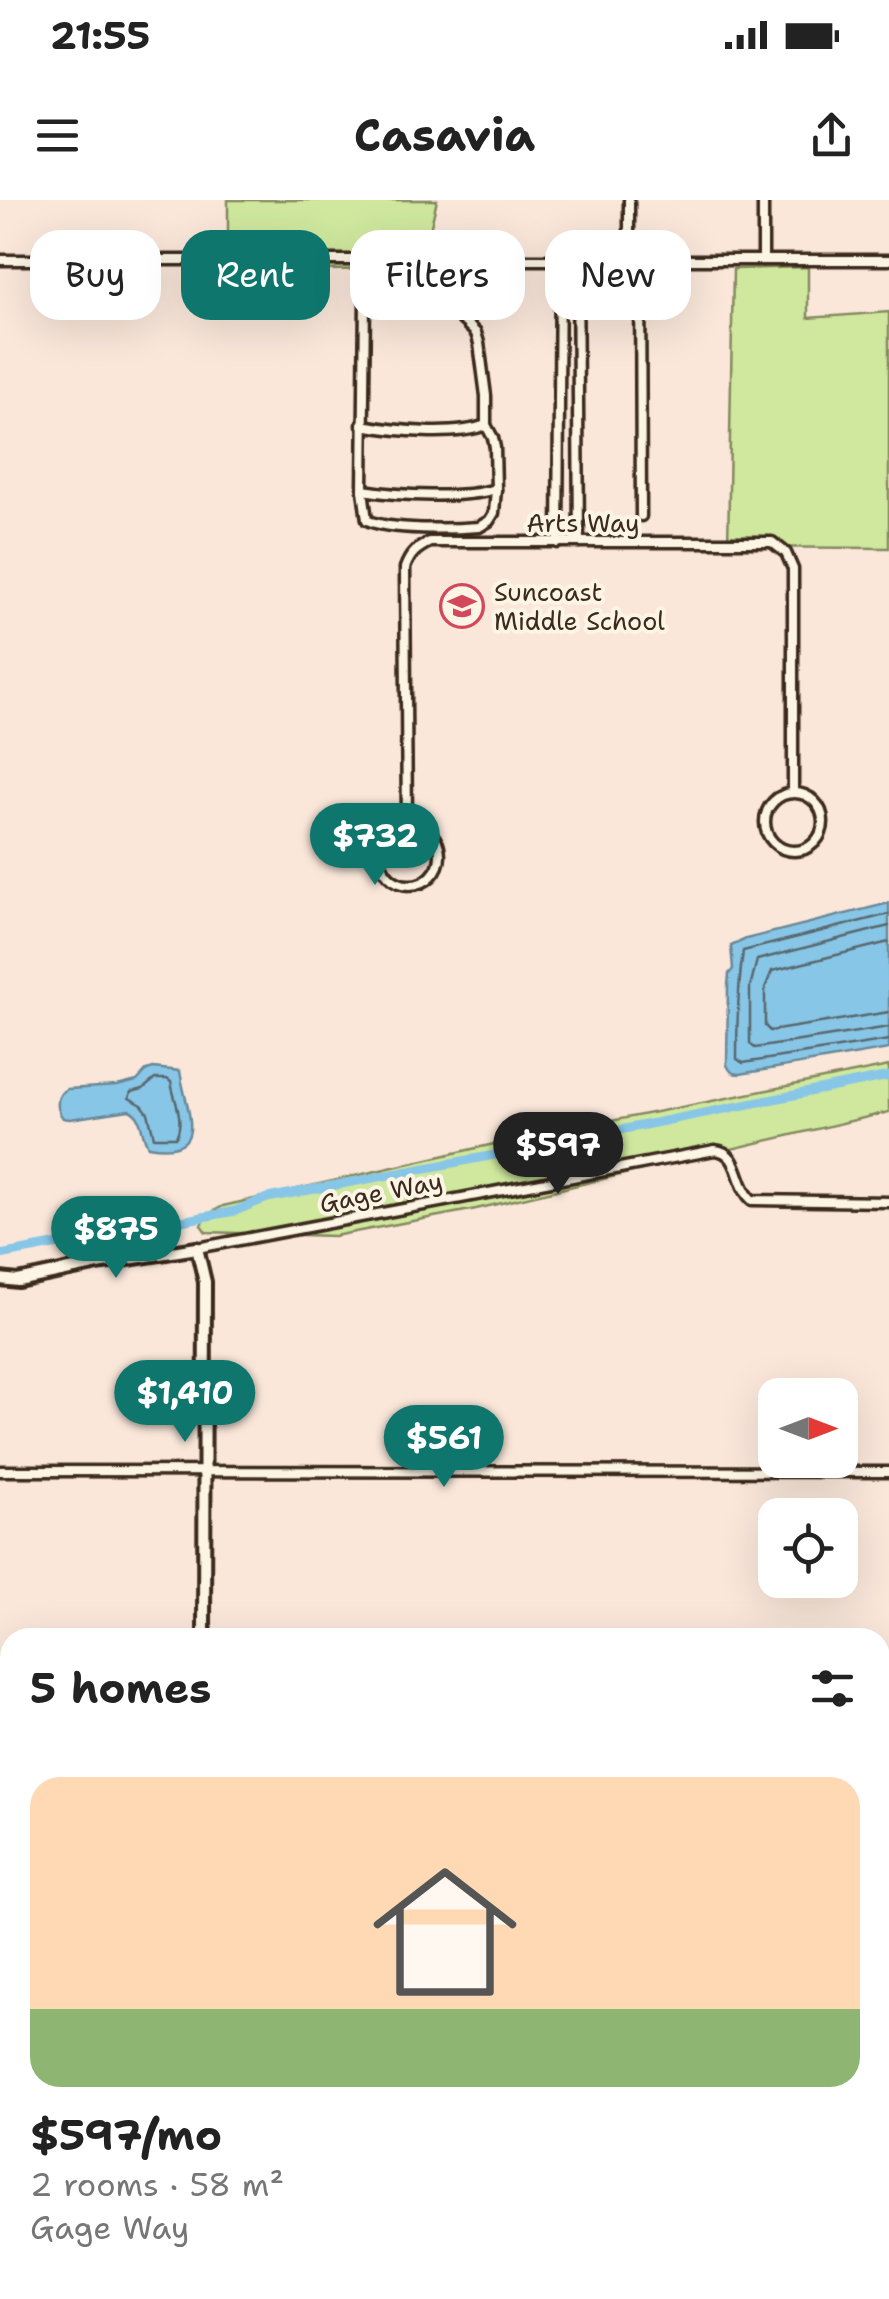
<!DOCTYPE html>
<meta charset="utf-8">
<style>
body{margin:0;font-family:"Shantell Sans",sans-serif;background:#f2f2f2;color:#222;height:100vh;display:flex;flex-direction:column;font-size:38px;white-space:nowrap}
*{box-sizing:border-box;margin:0}
p{font-size:32px;color:#767676}
.icon{flex:none;width:55px;height:55px;fill:none;stroke:currentColor;stroke-width:2;stroke-linecap:round;stroke-linejoin:round}
.map{position:relative;flex:1;overflow:hidden}
.details{position:absolute;left:0px;top:1428px;width:890px;height:672px;display:flex;flex-direction:column;background:#fff;border-radius:30px 30px 0 0;box-shadow:0 10px 40px #0002}
.details>*{flex:none}
.top-card{position:absolute;left:30px;top:30px;width:830px;height:90px;display:flex;gap:20px}
.needle{width:65px;rotate:90deg}
.controls{position:absolute;left:758px;top:1178px;display:grid;gap:20px}
.controls a{display:grid;place-items:center;width:100px;height:100px;border-radius:20px;background:#fff;box-shadow:0 10px 40px #0002;font-size:50px}
.price{position:absolute;translate:-50% -85px;padding:0 22px;border-radius:35px;background:#0f766e;color:#fff;font-size:32px;line-height:65px;filter:drop-shadow(0 2px 5px #0008)}
.price::after{content:'';position:absolute;left:50%;top:60px;width:30px;height:22px;margin-left:-15px;background:inherit;clip-path:polygon(0 0,100% 0,50% 100%)}
.price.selected{background:#222;color:#fff}
ul{padding:0;list-style:none}
li{display:grid;align-content:center;gap:20px;height:530px;padding:0 30px}
li+li{border-top:2px solid #e0e0e0}
li span{display:grid;place-items:center;height:310px;border-radius:30px;color:#555}
li>.icon{margin-inline-start:auto}
span .icon{width:180px;height:180px;fill:#fffc;stroke-width:1}
li b{font-size:42px}
h2{display:flex;justify-content:space-between;align-items:center;height:120px;padding:0 30px;font-size:42px}
.pill{padding:0 35px;border-radius:30px;background:#fff;box-shadow:0 10px 40px #0002;font-size:35px;line-height:90px}
.pill.selected{background:#0f766e;color:#fff}
.status{display:flex;justify-content:space-between;align-items:center;height:70px;padding:0 50px;background:#fff;direction:ltr}
.status svg{height:28px;fill:currentColor}
header{display:flex;justify-content:space-between;align-items:center;height:130px;padding:0 30px;background:#fff;font-size:45px;font-weight:700}
.map>svg:first-child{display:block}
</style>
<div class="status"><b>21:55</b><svg viewBox="0 0 49 12"><path d="M0 12V9h3v3zM5 12V6h3v6zM10 12V3h3v9zM15 12V0h3v12zM26 1h20v11H26zM47 4h2v5h-2z"/></svg></div>
<header><svg class="icon" aria-label="menu" viewBox="0 0 24 24"><path d="M4 6h16M4 12h16M4 18h16"/></svg>Casavia<svg class="icon" aria-label="share" viewBox="0 0 24 24"><path d="M12 15V3M7 8l5-5 5 5M5 13v7h14v-7"/></svg></header>
<div class="map">
<svg width="889" height="2099" viewBox="0 0 889 2099">
<rect width="100%" height="100%" fill="#fae7da"/>
<filter id="ink" filterUnits="userSpaceOnUse"><feTurbulence type="fractalNoise" baseFrequency=".01" numOctaves="2"/><feDisplacementMap in="SourceGraphic" scale="20" xChannelSelector="R" yChannelSelector="G"/><feConvolveMatrix kernelMatrix="1 2 1 2 8 2 1 2 1" color-interpolation-filters="sRGB"/></filter>
<g filter="url(#ink)">
<g fill="#cfe89e" stroke="#85895e" stroke-width="2.5">
<polygon points="228,0 437,0 421,69 228,71"/>
<polygon points="808,67 808,118 889,112 889,348 728,347 733,69"/>
<polygon points="889,866 889,912 476,1009 334,1036 206,1032 201,1025 207,1015 223,1006 280,993 494,944"/>
</g>
<g fill="#87c6e7" stroke="#698897" stroke-width="2.5">
<path d="M 889,703 L 889,849 L 740,874 C 732,874 730,871 727,865 L 728,786 L 729,774 L 733,769 L 731,746 L 746,739 Z"/>
<path d="M 153,868 L 180,871 C 185,909 213,957 148,946 C 140,934 144,916 129,910 L 70,919 L 63,918 C 55,908 56,894 67,889 L 117,886 L 137,881 L 147,870 Z"/>
</g>
<g fill="none" stroke-linecap="round" stroke-linejoin="round">
<g stroke="#59686e" stroke-width="2.5">
<path d="M 889,714 L 743,751 C 738,786 737,822 737,859 L 743,863 L 889,840"/>
<polyline points="889,726 757,760 750,787 750,844 755,848 889,827"/>
<polyline points="889,742 772,771 765,788 765,826 770,831 889,812"/>
<path d="M 155,879 L 167,879 L 171,882 C 174,901 185,919 176,937 L 154,937 L 148,913 L 142,905 L 129,898 L 131,892 L 143,889 Z"/>
</g>
<g stroke="#87c6e7" stroke-width="9">
<polyline points="0,1055 235,1011 267,998 500,954 889,876"/>
<polyline points="0,1951 10,1951"/>
<polyline points="880,1958 889,1959"/>
</g>
<g stroke="#3b2a1e" stroke-width="15">
<g id="minor">
<polyline points="629,0 629,60"/>
<polyline points="0,60 889,60"/>
<path d="M 362,60 L 365,98 L 363,290 L 367,320 C 390,331 453,329 479,327 L 489,321 L 494,313 L 496,289 L 495,248 L 493,238 L 486,225 L 486,196 L 479,143 L 476,133 L 448,106 L 439,60"/>
<polyline points="577,60 579,342"/>
<polyline points="640,60 641,316"/>
<polyline points="763,60 763,0"/>
<path d="M 362,225 C 395,231 455,237 486,225"/>
<path d="M 363,290 C 400,296 461,299 496,289"/>
<polyline points="558,343 560,60"/>
<circle cx="794" cy="622" r="29"/>
<path d="M 407,625 L 405,368 C 410,354 417,348 430,342 L 772,342 L 786,353 L 793,369 L 793,592"/>
<circle cx="410" cy="655" r="30"/>
<path d="M 197,1048 L 715,950 C 741,952 735,985 752,1000 L 889,1002"/>
<polyline points="0,1271 889,1272"/>
<polyline points="0,1541 10,1541"/>
<polyline points="880,1541 889,1541"/>
<polyline points="0,1809 10,1809"/>
<polyline points="880,1810 889,1810"/>
<polyline points="0,2098 121,2099"/>
</g>
</g>
<g stroke="#3b2a1e" stroke-width="18">
<g id="tertiary">
<polyline points="0,1079 18,1081 103,1063 197,1048 205,1082 204,1438"/>
<polyline points="203,2099 203,2090"/>
</g>
</g>
<use href="#minor" stroke="#fcf5e5" stroke-width="8"/>
<use href="#tertiary" stroke="#fcf5e5" stroke-width="10"/>
</g>
</g>
<defs>
<g id="school-ring" transform="scale(2.25)"><circle r="9.5" fill="#fcf5e5" stroke="#d1495b" stroke-width="1.5"/><path d="M0-5L7-2L0 1L-7-2ZM-4 1L0 2.5L4 1V4Q0 6-4 4Z" fill="#d1495b"/></g>
</defs>
<g fill-rule="evenodd">
<use href="#school-ring" x="462" y="406"/>
</g>
<g text-anchor="middle" stroke-width="8" stroke-linejoin="round" paint-order="stroke">
<g font-size="25" fill="#3b2a1e" stroke="#fcf5e5">
<text x="583" y="332">Arts Way</text>
<text transform="translate(381 992) rotate(-11)" y="9">Gage Way</text>
</g>
<g font-size="25" fill="#3b2a1e" stroke="#fcf5e5" text-anchor="start">
<text x="494" y="401">Suncoast<tspan x="494" dy="29">Middle School</tspan></text>
</g>
</g>
</svg>
<div class="controls">
<a><svg class="needle" viewBox="-14 -14 28 28"><path d="M0-13l5 13h-10z" fill="#e53935"/><path d="M0 13l5-13h-10z" fill="#767676"/></svg></a>
<a><svg class="icon" aria-label="locate" viewBox="0 0 24 24"><circle cx="12" cy="12" r="6"/><path d="M12 2v4M12 18v4M2 12h4M18 12h4"/></svg></a>
</div>
<b class="price" style="left:375px;top:688px">$732</b>
<b class="price selected" style="left:558px;top:997px">$597</b>
<b class="price" style="left:116px;top:1081px">$875</b>
<b class="price" style="left:185px;top:1245px">$1,410</b>
<b class="price" style="left:444px;top:1290px">$561</b>
<div class="top-card">
<a class="pill">Buy</a>
<a class="pill selected">Rent</a>
<a class="pill">Filters</a>
<a class="pill">New</a>
</div>
<section class="details">
<h2>5 homes<svg class="icon" aria-label="filters" viewBox="0 0 24 24"><path d="M4 7h16M4 17h16"/><circle cx="9" cy="7" r="2"/><circle cx="15" cy="17" r="2"/></svg></h2>
<ul>
<li><span style="background:linear-gradient(#ffd9b3 75%,#8fb573 0)"><svg class="icon" aria-label="home" viewBox="0 0 24 24"><path d="M3 11l9-7 9 7M6 9v11h12V9"/></svg></span><div><b>$597/mo</b><p>2 rooms · 58 m²</p><p>Gage Way</p></div></li>
</ul>
</section>
</div>
